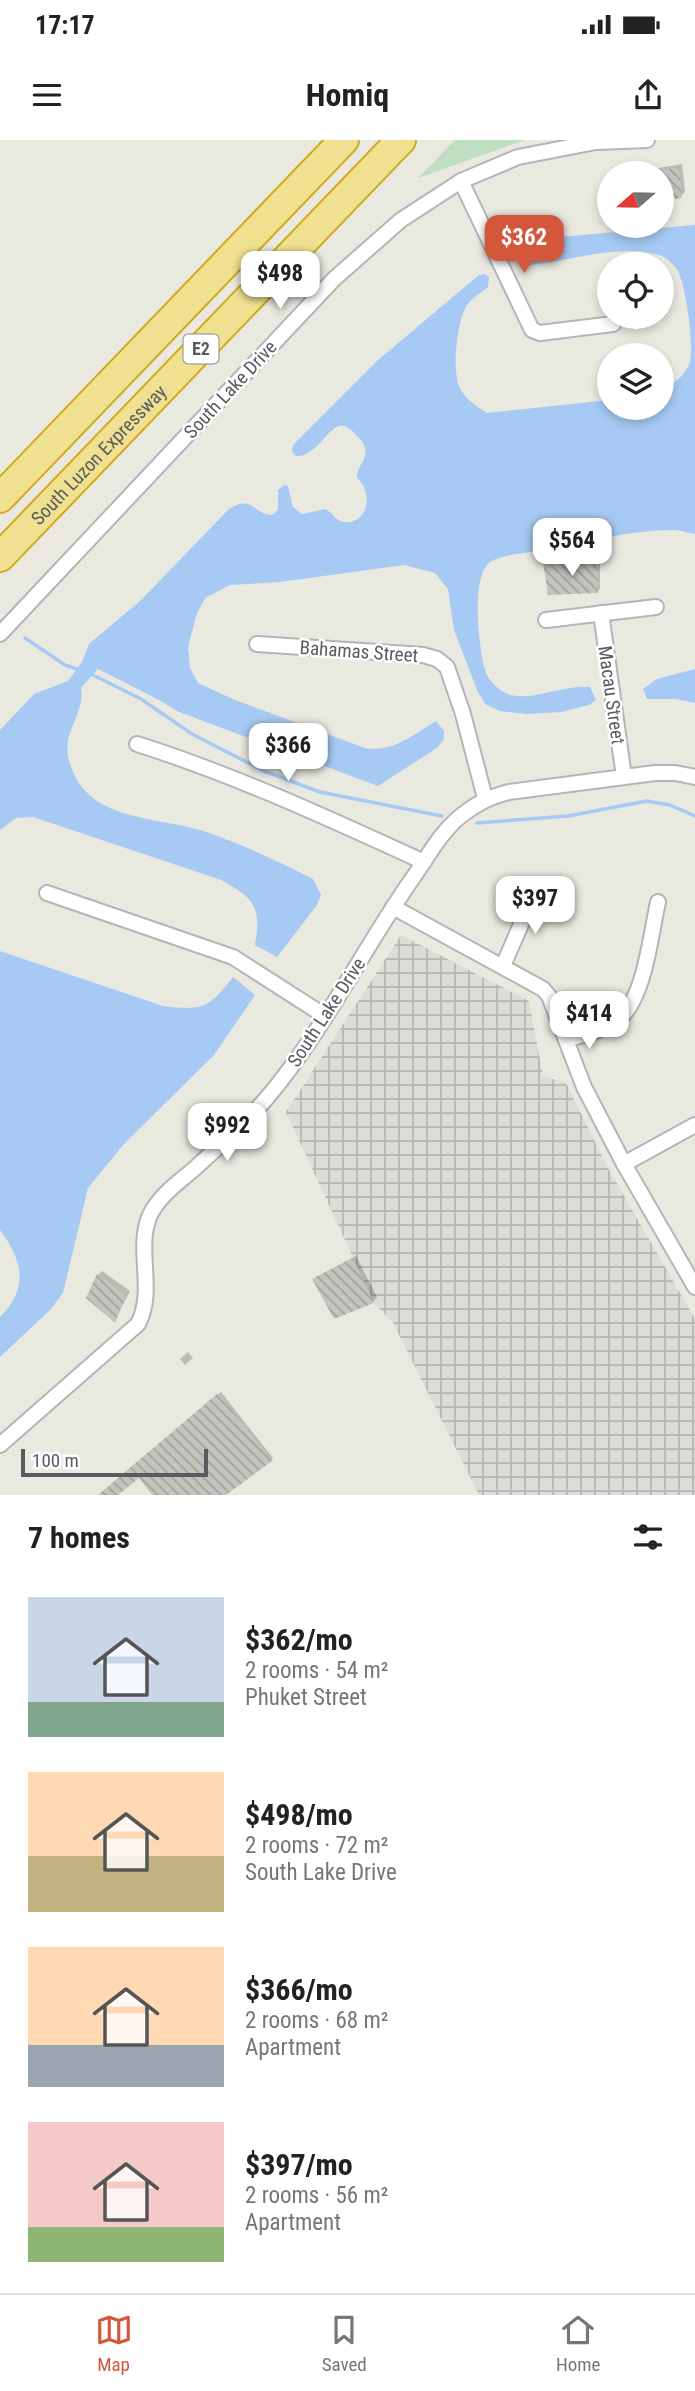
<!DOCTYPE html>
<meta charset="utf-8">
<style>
body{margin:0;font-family:"Roboto Condensed",sans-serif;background:#f6f6f6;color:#222;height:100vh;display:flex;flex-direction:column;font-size:26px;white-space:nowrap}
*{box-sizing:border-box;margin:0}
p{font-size:23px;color:#767676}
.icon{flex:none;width:38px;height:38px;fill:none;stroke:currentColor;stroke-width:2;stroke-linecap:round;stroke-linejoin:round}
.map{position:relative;height:1355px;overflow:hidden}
.side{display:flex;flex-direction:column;background:#fff;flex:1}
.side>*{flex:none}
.needle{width:46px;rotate:250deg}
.buttons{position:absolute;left:597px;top:21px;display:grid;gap:14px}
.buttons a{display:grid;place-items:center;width:77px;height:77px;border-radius:50%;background:#fff;box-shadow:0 4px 10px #0003;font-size:35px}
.scale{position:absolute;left:21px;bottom:18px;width:187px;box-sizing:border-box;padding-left:7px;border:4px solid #595b5f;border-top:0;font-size:19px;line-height:24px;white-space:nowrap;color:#595b5f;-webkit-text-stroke:5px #fff;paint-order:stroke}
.price{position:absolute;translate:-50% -60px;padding:0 16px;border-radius:14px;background:#fff;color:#222;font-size:23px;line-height:46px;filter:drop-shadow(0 2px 4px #0008)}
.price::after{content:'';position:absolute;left:50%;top:42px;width:21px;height:16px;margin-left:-10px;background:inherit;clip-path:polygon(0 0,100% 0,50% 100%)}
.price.on{background:#d4573c;color:#fff}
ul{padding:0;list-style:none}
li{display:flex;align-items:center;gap:21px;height:175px;padding:0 28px}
li span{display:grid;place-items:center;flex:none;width:196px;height:140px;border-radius:0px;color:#555}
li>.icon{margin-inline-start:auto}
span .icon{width:84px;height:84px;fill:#fffc;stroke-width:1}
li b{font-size:30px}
h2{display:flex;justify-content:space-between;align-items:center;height:84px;padding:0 28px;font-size:30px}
.status{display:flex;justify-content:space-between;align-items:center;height:49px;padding:0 35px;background:#fff;direction:ltr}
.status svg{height:19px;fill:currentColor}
header{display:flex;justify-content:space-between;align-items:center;height:91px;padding:0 28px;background:#fff;font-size:32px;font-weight:700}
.menu{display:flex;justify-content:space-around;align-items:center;height:98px;border-top:2px solid #e0e0e0;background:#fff;font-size:19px;color:#767676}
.menu a{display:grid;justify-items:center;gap:4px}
.menu .on{color:#d4573c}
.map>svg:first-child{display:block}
</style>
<div class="status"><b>17:17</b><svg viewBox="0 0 49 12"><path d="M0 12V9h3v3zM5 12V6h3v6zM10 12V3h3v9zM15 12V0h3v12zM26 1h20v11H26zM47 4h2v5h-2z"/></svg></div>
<header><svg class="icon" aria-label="menu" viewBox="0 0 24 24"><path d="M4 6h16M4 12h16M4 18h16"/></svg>Homiq<svg class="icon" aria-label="share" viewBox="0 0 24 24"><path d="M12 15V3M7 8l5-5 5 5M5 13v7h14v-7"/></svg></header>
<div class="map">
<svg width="695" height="1355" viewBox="0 0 695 1355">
<defs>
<pattern id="industrial-grid" width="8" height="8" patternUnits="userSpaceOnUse" patternTransform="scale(1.75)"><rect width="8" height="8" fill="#dedcd8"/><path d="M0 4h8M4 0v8" fill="none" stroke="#b7b5b2"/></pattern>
<pattern id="building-back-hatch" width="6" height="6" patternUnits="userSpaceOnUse" patternTransform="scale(1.75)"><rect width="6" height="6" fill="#c5c3bd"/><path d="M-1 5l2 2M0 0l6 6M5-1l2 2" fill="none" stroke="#a3a19d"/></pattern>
</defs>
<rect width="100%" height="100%" fill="#eae9e0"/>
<polygon fill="url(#industrial-grid)" points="401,795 529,861 543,936 566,943 608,1028 695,1179 695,1355 479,1355 393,1183 374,1163 286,972"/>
<polygon fill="#bfdfc2" points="455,0 525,0 418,38"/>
<g fill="#a6caf4">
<path d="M 695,85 L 695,394 C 688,393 681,390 674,390 C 628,390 582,403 537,411 C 525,413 500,415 490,422 C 470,437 479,509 485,530 C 488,541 500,552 511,555 C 533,561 565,544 590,547 L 596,560 L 589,565 L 562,572 L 526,574 L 500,571 L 485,564 L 477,550 L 454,490 L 448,449 L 435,433 L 404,425 L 280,442 L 230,445 L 205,458 L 197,473 L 188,507 L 190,528 L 198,543 L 235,560 L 365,608 C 392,613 413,595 436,581 L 444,591 L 444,599 L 437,608 L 378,646 L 179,572 L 159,560 L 98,529 L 81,548 C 86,570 63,592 68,616 C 83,685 156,674 209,693 C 244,705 279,722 313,739 L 321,755 L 317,765 L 277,817 L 255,805 C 262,767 254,758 221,740 L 33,677 L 16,678 L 0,690 L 0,590 L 34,554 L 68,541 L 82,522 L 89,504 L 141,460 L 229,369 C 252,354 253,374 272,375 L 278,370 L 278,350 L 284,345 L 288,346 L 293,367 L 302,374 L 326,369 C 332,373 336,381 344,382 C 368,385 374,352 357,338 C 356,326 368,321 365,308 C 364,303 360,299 356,295 C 332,265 324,317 296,316 L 292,312 L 293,305 L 378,220 L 479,135 L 485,134 L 489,137 L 488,147 C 482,152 472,158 467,165 C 457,180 452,229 459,246 C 464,258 477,267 487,273 L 609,260 L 609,268 L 662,268 L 662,249 C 674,244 683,237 689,225 C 695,209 686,147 678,131 C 674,125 668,119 662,116 C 624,102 570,121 530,125 L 523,120 L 522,111 L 529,105 L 548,98 Z"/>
<polygon points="695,529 695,563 676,559 647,559 643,549 657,539"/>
<path d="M 0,811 L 163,866 C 203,871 209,868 233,837 L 255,855 L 214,915 L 124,1004 L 88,1048 L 63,1153 L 50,1170 L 0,1217 L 0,1177 C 29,1148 23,1121 0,1090 Z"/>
</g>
<g fill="#0003">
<polygon points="682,24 685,52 681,56 662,60 662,33 648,33 652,29"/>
<polygon points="600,419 600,449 597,452 545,423 548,420"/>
<polygon points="356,1116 377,1157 373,1162 319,1136"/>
<polygon points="102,1131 130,1151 115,1180 98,1135"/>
<polygon points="188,1212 193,1218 185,1225 180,1219"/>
<polygon points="221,1252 273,1318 271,1320 139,1335 99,1355"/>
</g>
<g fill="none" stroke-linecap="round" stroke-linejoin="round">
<g stroke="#a6caf4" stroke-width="3.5">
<polyline points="25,498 65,525 80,530"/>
<polyline points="91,534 141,559 192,594 264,631 320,652 442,676"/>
<polyline points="477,683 568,676 647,661 670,665 695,676"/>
</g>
</g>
<g fill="url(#building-back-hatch)">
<polygon points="679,27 682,58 662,61 662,30"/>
<polygon points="598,421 598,453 548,455 543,422"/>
<polygon points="352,1118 374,1163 334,1179 312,1139"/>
<polygon points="97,1134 126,1156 115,1183 86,1158"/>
<polygon points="218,1253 272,1321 226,1355 152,1355 139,1338 118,1355 98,1355"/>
</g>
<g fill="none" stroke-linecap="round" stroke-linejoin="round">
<g stroke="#b3b5b9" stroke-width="18">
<g id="minor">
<polyline points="461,41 532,190 540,193 613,184"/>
<polyline points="601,473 624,637"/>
<polyline points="546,480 656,467"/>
<polyline points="0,494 334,139 401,80 461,41 518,17 596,2 647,0"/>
<polyline points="257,504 423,515 437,519 447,527 463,574 485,658"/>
<path d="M 137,604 C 235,635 330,679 424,722"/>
<polyline points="47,753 233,817 325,876"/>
<polyline points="393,767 543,849 549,856 584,947 624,1024 695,1147"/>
<polyline points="503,826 535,752"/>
<path d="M 566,900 C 584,894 607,890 621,877 C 645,855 651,793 658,762"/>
<polyline points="624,1024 695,985"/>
<path d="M 0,1305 L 138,1184 C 156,1150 135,1109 150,1075 C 159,1056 179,1042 194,1029 C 219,1006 244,984 266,959 C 322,893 361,813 410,742 C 426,720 440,692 462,675 C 477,663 490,657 509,652 L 655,633 L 675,633 L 695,637"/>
</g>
</g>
<g stroke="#d1aa19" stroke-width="32">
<g id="motorway">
<polyline points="0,358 344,0"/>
<path id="s1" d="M 0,417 L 401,0"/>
</g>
</g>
<use href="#minor" stroke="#fff" stroke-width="14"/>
<use href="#motorway" stroke="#f0e191" stroke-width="28"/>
</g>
<g text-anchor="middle" stroke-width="5" stroke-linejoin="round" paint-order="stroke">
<rect fill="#fff" stroke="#8b8c8f" stroke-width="2" x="183.5" y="194.5" width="35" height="29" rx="5"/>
<g font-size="18" font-weight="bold" fill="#595b5f">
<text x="201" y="215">E2</text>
</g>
<g font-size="19" fill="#595b5f" stroke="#fff">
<text transform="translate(230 249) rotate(-47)" y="7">South Lake Drive</text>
<text dy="7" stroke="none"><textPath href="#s1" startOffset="142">South Luzon Expressway</textPath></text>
<text transform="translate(359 511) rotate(4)" y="7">Bahamas Street</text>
<text transform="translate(612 555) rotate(82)" y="7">Macau Street</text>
<text transform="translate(326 872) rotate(-57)" y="7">South Lake Drive</text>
</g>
</g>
</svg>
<div class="buttons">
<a><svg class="needle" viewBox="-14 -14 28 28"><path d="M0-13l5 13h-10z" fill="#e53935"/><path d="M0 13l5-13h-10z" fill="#767676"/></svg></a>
<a><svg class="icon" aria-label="locate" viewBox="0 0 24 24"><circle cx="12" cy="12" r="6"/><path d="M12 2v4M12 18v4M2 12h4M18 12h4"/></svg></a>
<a><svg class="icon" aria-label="layers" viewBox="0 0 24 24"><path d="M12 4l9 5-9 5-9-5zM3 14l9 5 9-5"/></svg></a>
</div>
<div class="scale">100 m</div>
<b class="price on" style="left:524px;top:135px">$362</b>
<b class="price" style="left:280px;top:171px">$498</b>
<b class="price" style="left:572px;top:438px">$564</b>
<b class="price" style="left:288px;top:643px">$366</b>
<b class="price" style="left:535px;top:796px">$397</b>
<b class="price" style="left:589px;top:911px">$414</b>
<b class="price" style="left:227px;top:1023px">$992</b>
</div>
<section class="side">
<h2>7 homes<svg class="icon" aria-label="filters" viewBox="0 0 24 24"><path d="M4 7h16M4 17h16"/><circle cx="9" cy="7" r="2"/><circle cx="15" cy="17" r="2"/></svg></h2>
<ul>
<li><span style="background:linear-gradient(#c9d6e8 75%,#7fa58c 0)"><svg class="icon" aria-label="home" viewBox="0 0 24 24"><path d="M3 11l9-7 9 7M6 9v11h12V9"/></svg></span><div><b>$362/mo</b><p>2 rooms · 54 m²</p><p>Phuket Street</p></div></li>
<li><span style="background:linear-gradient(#ffd9b3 60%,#c2b280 0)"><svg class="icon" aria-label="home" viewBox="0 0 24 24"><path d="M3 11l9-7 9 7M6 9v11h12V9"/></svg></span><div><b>$498/mo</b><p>2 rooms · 72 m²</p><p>South Lake Drive</p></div></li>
<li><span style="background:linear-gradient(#ffd9b3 70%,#9aa5b1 0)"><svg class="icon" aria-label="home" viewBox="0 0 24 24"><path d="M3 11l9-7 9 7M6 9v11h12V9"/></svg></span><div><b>$366/mo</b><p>2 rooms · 68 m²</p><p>Apartment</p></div></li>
<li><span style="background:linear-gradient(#f6c9c9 75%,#8fb573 0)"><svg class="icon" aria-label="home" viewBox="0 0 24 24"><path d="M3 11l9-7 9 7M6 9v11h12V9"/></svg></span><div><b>$397/mo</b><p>2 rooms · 56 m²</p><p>Apartment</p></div></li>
</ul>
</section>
<nav class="menu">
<a class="on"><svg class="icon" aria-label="map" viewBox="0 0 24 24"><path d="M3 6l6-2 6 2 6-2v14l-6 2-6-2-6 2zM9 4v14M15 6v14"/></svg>Map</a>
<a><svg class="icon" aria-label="saved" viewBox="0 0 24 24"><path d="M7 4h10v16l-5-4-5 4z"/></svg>Saved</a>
<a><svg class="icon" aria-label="home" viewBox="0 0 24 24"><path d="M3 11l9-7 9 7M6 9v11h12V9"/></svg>Home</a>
</nav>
